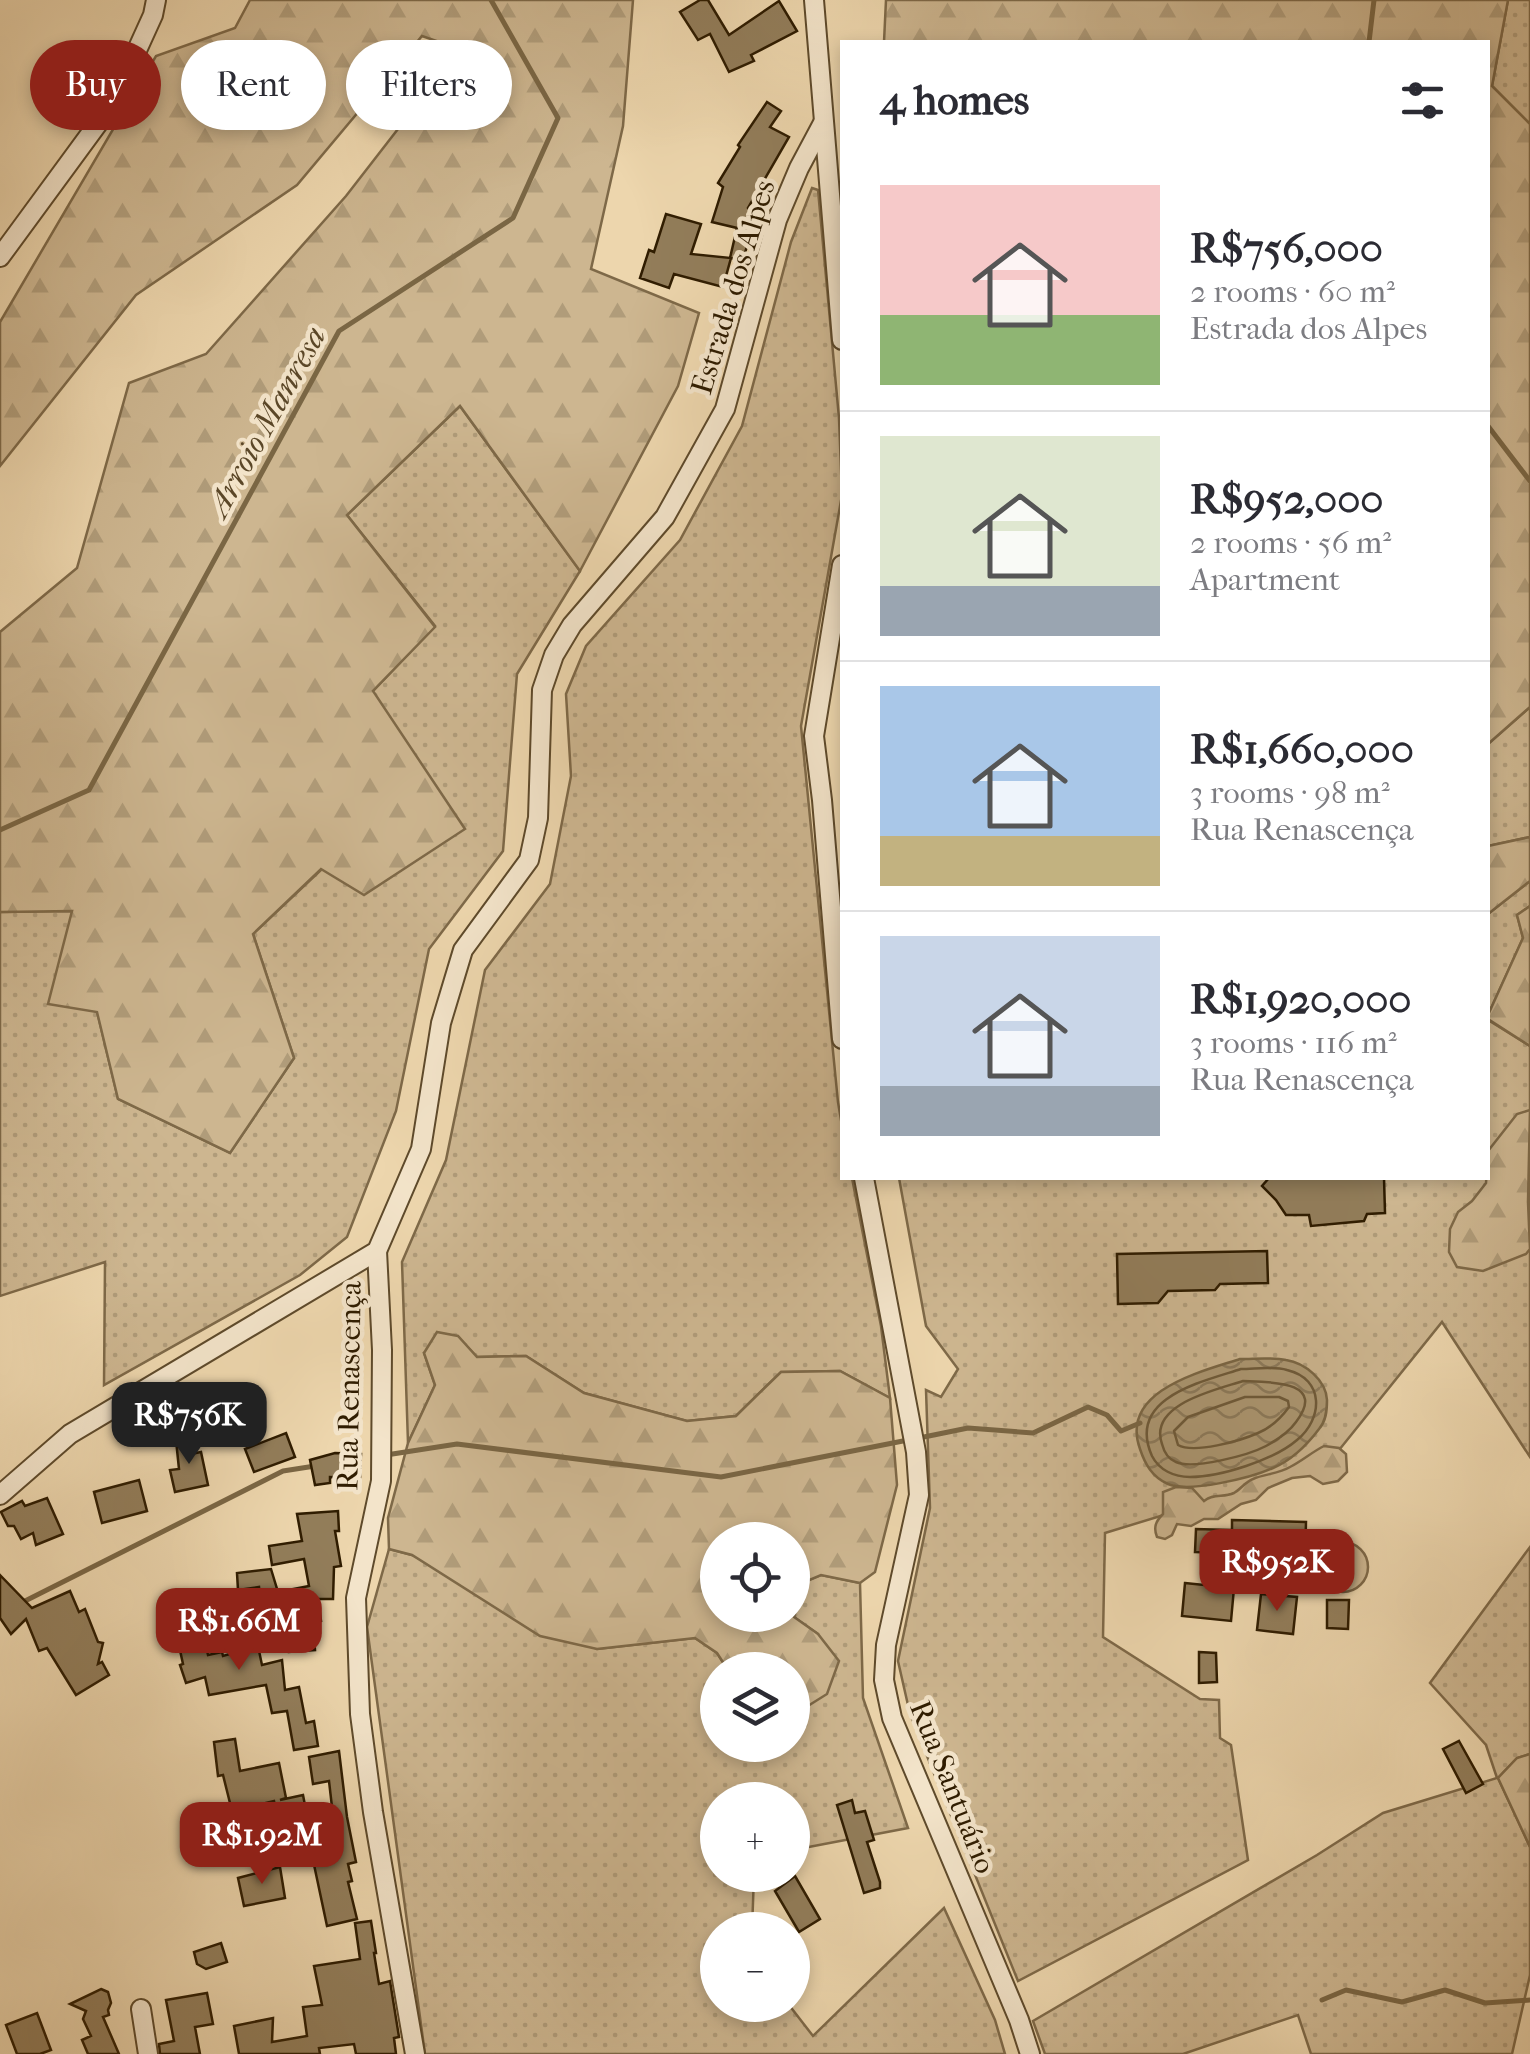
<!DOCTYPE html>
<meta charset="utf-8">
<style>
body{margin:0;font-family:"IM FELL French Canon",serif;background:#f7f7f7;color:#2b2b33;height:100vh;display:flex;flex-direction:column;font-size:38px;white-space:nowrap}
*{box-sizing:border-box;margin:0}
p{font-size:32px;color:#7c7c81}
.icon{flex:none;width:55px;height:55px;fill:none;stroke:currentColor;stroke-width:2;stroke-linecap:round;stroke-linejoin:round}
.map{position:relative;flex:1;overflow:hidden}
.details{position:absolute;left:840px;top:40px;width:650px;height:1140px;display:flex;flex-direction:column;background:#fff;border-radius:0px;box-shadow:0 5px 15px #0003}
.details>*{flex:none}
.banner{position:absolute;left:30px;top:40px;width:660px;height:90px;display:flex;gap:20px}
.fabs{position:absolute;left:700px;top:1522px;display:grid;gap:20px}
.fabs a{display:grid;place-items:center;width:110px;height:110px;border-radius:50%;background:#fff;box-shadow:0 5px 15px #0003;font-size:50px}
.price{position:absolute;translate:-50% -85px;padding:0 22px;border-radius:20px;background:#8f2418;color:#fff;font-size:32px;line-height:65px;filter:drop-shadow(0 2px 5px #0008)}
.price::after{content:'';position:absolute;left:50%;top:60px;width:30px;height:22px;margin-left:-15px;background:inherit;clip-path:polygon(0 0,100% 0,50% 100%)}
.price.selected{background:#222;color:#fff}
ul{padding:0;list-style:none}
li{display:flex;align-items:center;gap:30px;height:250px;padding:0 40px}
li+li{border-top:2px solid #e1e1e2}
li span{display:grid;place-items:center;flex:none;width:280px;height:200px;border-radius:0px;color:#555}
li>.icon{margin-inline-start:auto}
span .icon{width:120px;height:120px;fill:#fffc;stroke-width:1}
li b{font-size:42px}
h2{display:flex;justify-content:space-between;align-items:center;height:120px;padding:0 40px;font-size:42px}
.tag{padding:0 35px;border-radius:45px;background:#fff;box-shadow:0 5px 15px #0003;font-size:35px;line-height:90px}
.tag.selected{background:#8f2418;color:#fff}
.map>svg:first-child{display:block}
</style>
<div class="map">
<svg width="1530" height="2054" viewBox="0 0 1530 2054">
<defs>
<pattern id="grass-dots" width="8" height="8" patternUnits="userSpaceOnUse" patternTransform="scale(2.5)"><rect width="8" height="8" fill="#cdb690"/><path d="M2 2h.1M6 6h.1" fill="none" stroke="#b09c7a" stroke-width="1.8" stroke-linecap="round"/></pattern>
<pattern id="forest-firs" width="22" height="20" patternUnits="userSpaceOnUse" patternTransform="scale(2.5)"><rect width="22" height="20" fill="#cdb690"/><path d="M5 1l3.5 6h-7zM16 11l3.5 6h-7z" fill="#b09c7a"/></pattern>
<pattern id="water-waves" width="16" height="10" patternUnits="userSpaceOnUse" patternTransform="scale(2.5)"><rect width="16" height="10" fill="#ac9772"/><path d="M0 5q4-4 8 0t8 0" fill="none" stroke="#8c7a5b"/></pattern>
</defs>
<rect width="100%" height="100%" fill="#edd6ad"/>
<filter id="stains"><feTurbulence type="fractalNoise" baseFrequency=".002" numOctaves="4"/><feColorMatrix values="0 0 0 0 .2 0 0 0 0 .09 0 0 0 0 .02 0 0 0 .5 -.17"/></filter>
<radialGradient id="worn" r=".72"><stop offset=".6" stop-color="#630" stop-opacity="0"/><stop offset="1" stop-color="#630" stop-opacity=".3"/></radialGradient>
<g fill="url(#grass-dots)" stroke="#7e6948" stroke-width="2.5">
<polygon points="1508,0 1530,0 1530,124 1492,86"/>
<polygon points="812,188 818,190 839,418 842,495 801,726 838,1102 842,1126 842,1178 852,1178 881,1326 890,1398 840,1371 781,1372 736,1416 687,1421 584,1393 526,1356 477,1357 458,1337 424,1353 435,1385 408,1443 402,1262 446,1160 485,970 550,884 571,776 566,694 586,646 680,540 742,426 791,242"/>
<polygon points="460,406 580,571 517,674 503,851 429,949 396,1111 347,1237 300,1275 104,1385 105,1262 0,1296 0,912 73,911 118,1099 230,1153 294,1058 253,934 322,869 373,691 435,626 347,515"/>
<polygon points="1530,707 1530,837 1488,846 1488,744"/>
<polygon points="1530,881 1530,906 1517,915 1523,938 1488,1015 1488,914"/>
<polygon points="1488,1020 1530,1046 1530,1457 1442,1322 1327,1465 1105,1533 1103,1637 1200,1699 1219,1700 1220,1738 1231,1745 1248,1860 1018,1981 910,1714 898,1661 930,1508 926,1390 941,1397 958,1369 926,1326 899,1178 1488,1178"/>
<polygon points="1530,1547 1530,1754 1517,1758 1498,1778 1530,1847 1530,1975 1512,2054 1311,2054 1298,2015 1183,2054 1045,2054 1033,2021 1317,1855 1383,1813 1497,1778 1486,1745 1430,1683"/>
<polygon points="389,1549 412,1555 597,1649 695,1638 717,1653 728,1670 718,1670 718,1745 792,1745 793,1714 795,1714 818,1634 794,1617 800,1583 821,1575 860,1583 863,1698 908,1828 793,1850 792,1800 718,1800 718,1875 754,1875 752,1930 718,1930 718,2005 789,2005 813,2036 944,1908 995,2020 1005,2054 425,2054 367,1627"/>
</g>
<g fill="url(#forest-firs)" stroke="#7e6948" stroke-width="2.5" fill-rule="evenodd">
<polygon points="250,0 633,0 623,126 591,269 699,313 678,386 580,571 460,406 347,515 435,627 373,691 465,829 364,895 321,869 253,934 294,1058 230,1153 118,1099 97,1012 48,1004 72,911 0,912 0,632 77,568 129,383 206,354 346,196 460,49 422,36 297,185 136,295 0,466 0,322 156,56 235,28"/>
<polygon points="886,0 1508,0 1492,86 1530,124 1530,707 1488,744 1488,42 884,42"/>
<polygon points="1530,837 1530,881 1488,914 1488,846"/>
<polygon points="1530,906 1530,1046 1488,1019 1488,1015 1523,938 1517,915"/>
<polygon points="1530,1110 1528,1202 1530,1249 1526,1254 1483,1271 1457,1267 1449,1252 1450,1229 1458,1212 1472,1201 1486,1183 1488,1151 1517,1114"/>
<path d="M 437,1332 L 458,1336 L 477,1357 L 526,1356 L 584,1393 L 687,1421 L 736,1416 L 781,1372 L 840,1371 L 890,1398 L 897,1485 L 875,1572 L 860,1583 L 821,1575 L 800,1584 L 794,1617 L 818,1634 L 839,1661 L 827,1694 L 795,1714 L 793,1714 L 792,1670 L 728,1670 L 717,1653 L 695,1638 L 597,1649 L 540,1636 L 412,1555 L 389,1549 L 388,1518 L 408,1443 L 435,1385 L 424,1353 ZM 792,1540 L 792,1615 L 718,1615 L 718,1540 Z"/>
<path d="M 1324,1446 L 1339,1448 L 1346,1454 L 1347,1472 L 1338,1481 L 1323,1484 L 1310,1476 L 1292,1478 L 1268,1488 L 1256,1500 L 1241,1504 L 1218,1519 L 1204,1519 L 1191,1526 L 1177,1524 L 1172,1535 L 1165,1539 L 1157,1537 C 1153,1527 1156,1521 1163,1514 L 1163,1492 L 1176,1487 L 1192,1488 L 1204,1501 C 1214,1493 1223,1498 1234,1493 C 1241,1489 1245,1482 1253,1479 C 1264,1474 1278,1474 1290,1467 C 1302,1461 1312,1452 1324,1446 Z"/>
<polygon points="1530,1754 1530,1847 1498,1778 1517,1758"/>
</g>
<circle fill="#cdb690" stroke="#7e6948" stroke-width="2.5" cx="1343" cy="1567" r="25"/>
<path fill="url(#water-waves)" stroke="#7a6644" stroke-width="2.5" d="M 1240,1359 C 1255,1359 1272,1357 1286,1360 C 1305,1363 1326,1380 1327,1400 C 1327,1411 1326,1421 1319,1429 C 1307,1445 1292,1460 1273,1468 C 1251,1478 1189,1493 1168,1484 C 1152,1477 1145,1464 1140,1449 C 1119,1391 1200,1372 1240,1359 Z"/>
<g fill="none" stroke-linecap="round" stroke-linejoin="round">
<g stroke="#6e5a39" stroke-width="2.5">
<path d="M 1241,1369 C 1255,1369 1273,1366 1287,1370 C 1325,1379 1323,1419 1297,1440 C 1274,1460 1220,1477 1190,1477 C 1174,1477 1159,1470 1152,1456 C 1126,1398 1201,1382 1241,1369 Z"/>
<path d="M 1243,1381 C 1268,1382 1328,1380 1296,1422 C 1289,1432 1277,1440 1266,1446 C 1249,1455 1193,1470 1176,1462 C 1168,1459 1164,1452 1162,1444 C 1148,1404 1216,1390 1243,1381 Z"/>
<path d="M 1245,1397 L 1279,1397 L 1288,1401 L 1289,1407 C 1281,1418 1270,1428 1258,1433 C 1240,1441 1194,1454 1178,1445 L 1174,1431 L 1188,1417 Z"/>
</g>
<g stroke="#7a6644" stroke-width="5">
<polyline points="1369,42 1374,0"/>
<polyline points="1488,426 1530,481"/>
<polyline points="0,830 89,790 339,331 513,218 558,118 491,0"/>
<polyline points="919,1438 968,1428 1033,1433 1088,1407 1107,1415 1121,1431 1140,1423"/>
<polyline points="386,1455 457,1444 721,1477 908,1440"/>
<polyline points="23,1602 283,1471 315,1466"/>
<polyline points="1322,2000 1346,1990 1402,2002 1445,1990 1485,2003 1530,2000"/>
</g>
</g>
<g fill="#927d5a" stroke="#2f1c00" stroke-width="2.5">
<polygon points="700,0 708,0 729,35 779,1 797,31 751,55 754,61 729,72 710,34 698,40 680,12"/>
<polygon points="767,102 781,111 770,127 789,137 748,208 750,211 747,224 753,225 743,260 731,258 723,287 674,274 669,288 640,278 649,250 654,252 666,214 701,224 691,254 730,258 737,228 712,222 723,187 718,183 740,147 738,145"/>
<polygon points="1269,1178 1384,1178 1385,1213 1367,1214 1364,1221 1311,1226 1309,1215 1286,1215 1276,1200 1262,1186"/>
<polygon points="1267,1251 1268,1283 1220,1284 1215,1290 1168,1291 1158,1303 1118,1304 1117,1254"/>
<polygon points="286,1433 295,1457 254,1472 245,1449"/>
<polygon points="195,1438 196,1453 201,1452 208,1485 175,1492 170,1470 179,1469 176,1440"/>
<polygon points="335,1453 361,1454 360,1478 330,1477 330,1483 315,1485 310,1460"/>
<polygon points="139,1480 147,1511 102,1523 94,1492"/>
<polygon points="47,1498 63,1534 36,1545 33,1533 21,1539 14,1526 8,1526 1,1512 22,1501 25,1506"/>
<polygon points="338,1511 339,1531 335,1531 341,1566 334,1567 333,1599 318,1599 321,1621 313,1622 315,1650 289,1652 288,1633 277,1634 275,1610 267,1611 266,1606 261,1607 259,1587 238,1590 237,1573 271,1569 278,1592 309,1586 304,1559 272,1565 269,1546 302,1541 297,1514"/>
<polygon points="1232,1520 1306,1522 1305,1558 1269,1558 1268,1565 1231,1564 1231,1553 1195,1552 1196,1529 1232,1530"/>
<polygon points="0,1575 32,1608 70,1591 79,1612 85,1609 98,1642 103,1643 98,1664 102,1662 109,1675 76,1695 47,1648 39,1651 26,1619 11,1634 0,1618"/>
<polygon points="1185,1583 1234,1588 1231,1621 1182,1616"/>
<polygon points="1261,1594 1297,1597 1293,1634 1257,1630"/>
<polygon points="1327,1600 1349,1600 1348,1629 1327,1628"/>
<polygon points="206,1603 210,1621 201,1623 208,1655 222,1652 223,1656 258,1646 262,1665 282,1660 285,1690 299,1687 306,1723 314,1721 318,1746 294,1750 287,1711 272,1713 266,1685 209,1695 205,1677 186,1683 180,1665 183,1664 171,1609"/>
<polygon points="1199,1652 1216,1653 1217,1682 1199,1683"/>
<polygon points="235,1739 240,1771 279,1763 286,1798 280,1800 303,1795 309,1826 280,1832 274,1801 232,1811 223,1775 218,1776 214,1742"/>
<polygon points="1459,1741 1483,1784 1466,1793 1443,1749"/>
<polygon points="339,1751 347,1817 356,1862 348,1864 352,1881 348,1882 357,1919 327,1926 313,1860 334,1855 330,1808 332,1807 329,1781 313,1784 309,1757"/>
<polygon points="852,1800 855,1813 865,1811 874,1840 867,1842 880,1882 880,1888 864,1893 837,1805"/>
<polygon points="280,1867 285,1898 244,1906 238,1878"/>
<polygon points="795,1876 820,1919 799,1932 775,1891"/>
<polygon points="371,1921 376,1953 374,1953 379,1984 390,1981 399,2037 394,2038 396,2054 356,2054 354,2044 319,2048 320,2054 239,2054 234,2026 273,2018 272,2042 307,2036 303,2007 322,2005 314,1966 360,1959 355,1923"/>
<polygon points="221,1943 227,1962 206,1969 197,1964 194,1952"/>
<polygon points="101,1989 108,1992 111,2003 108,2010 109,2015 103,2017 119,2054 88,2054 82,2040 91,2036 83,2019 86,2011 70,2004"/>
<polygon points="207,1993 213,2024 195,2027 200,2054 160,2054 159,2044 174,2041 166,2000"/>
<polygon points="37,2013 51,2050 40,2054 17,2054 6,2025"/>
</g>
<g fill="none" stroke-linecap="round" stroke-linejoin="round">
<g stroke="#5e4a2b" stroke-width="22">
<g id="minor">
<polyline points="814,0 842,340"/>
<polyline points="0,257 113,103 153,15 156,0"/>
<polyline points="842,565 814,736 822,800 842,1039"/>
<polyline points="864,1178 916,1452 919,1495 886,1645 884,1680 892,1718 1019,2020 1030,2054"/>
<polyline points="377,1251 382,1350 381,1481 356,1598 360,1714 373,1812 415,2054"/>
<polyline points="0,1495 70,1434 377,1251 421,1149 441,1023 463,950 529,860 538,818 542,690 554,655 572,625 665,517 725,409 777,220 799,168 823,123"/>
<polyline points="141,2009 148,2054"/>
</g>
</g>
<use href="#minor" stroke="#f3e4ca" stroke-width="18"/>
</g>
<g text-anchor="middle" stroke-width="9" stroke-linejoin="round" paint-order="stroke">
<g font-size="30" fill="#2f1c00" stroke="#f3e4ca">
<text transform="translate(733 287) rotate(-73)" y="10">Estrada dos Alpes</text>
<text transform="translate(349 1386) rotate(-89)" y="10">Rua Renascença</text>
<text transform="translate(953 1787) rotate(68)" y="10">Rua Santuário</text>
</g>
<g font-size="32" font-style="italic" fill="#5b4728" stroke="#f3e4ca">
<text transform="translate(266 421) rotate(-61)" y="11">Arroio Manresa</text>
</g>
</g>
<rect width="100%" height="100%" filter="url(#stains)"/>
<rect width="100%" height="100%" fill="url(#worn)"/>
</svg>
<div class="fabs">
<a><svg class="icon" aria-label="locate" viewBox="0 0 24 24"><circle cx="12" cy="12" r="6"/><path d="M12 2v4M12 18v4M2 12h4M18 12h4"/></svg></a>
<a><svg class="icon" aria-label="layers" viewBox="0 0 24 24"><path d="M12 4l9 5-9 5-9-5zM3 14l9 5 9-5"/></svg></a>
<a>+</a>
<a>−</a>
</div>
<b class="price selected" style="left:189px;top:1467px">R$756K</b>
<b class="price" style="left:1277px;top:1614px">R$952K</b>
<b class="price" style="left:239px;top:1673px">R$1.66M</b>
<b class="price" style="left:262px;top:1887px">R$1.92M</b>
<div class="banner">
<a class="tag selected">Buy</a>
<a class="tag">Rent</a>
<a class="tag">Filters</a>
</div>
<section class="details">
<h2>4 homes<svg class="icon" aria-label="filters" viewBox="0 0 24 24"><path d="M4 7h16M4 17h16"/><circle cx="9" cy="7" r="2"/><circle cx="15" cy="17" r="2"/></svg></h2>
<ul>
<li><span style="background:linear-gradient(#f6c9c9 65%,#8fb573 0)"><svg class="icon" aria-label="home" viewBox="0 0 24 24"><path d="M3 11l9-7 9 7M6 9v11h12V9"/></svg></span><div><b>R$756,000</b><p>2 rooms · 60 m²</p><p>Estrada dos Alpes</p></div></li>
<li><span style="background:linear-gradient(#dfe7d0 75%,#9aa5b1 0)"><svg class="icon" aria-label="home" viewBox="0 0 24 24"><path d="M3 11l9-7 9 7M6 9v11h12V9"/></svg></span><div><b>R$952,000</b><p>2 rooms · 56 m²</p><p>Apartment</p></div></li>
<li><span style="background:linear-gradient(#a9c7e8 75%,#c2b280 0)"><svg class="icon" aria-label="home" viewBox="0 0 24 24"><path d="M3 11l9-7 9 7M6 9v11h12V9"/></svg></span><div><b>R$1,660,000</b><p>3 rooms · 98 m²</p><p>Rua Renascença</p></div></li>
<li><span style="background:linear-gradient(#c9d6e8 75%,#9aa5b1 0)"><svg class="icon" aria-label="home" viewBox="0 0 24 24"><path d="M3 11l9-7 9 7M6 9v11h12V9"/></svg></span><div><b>R$1,920,000</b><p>3 rooms · 116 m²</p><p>Rua Renascença</p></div></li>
</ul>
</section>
</div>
